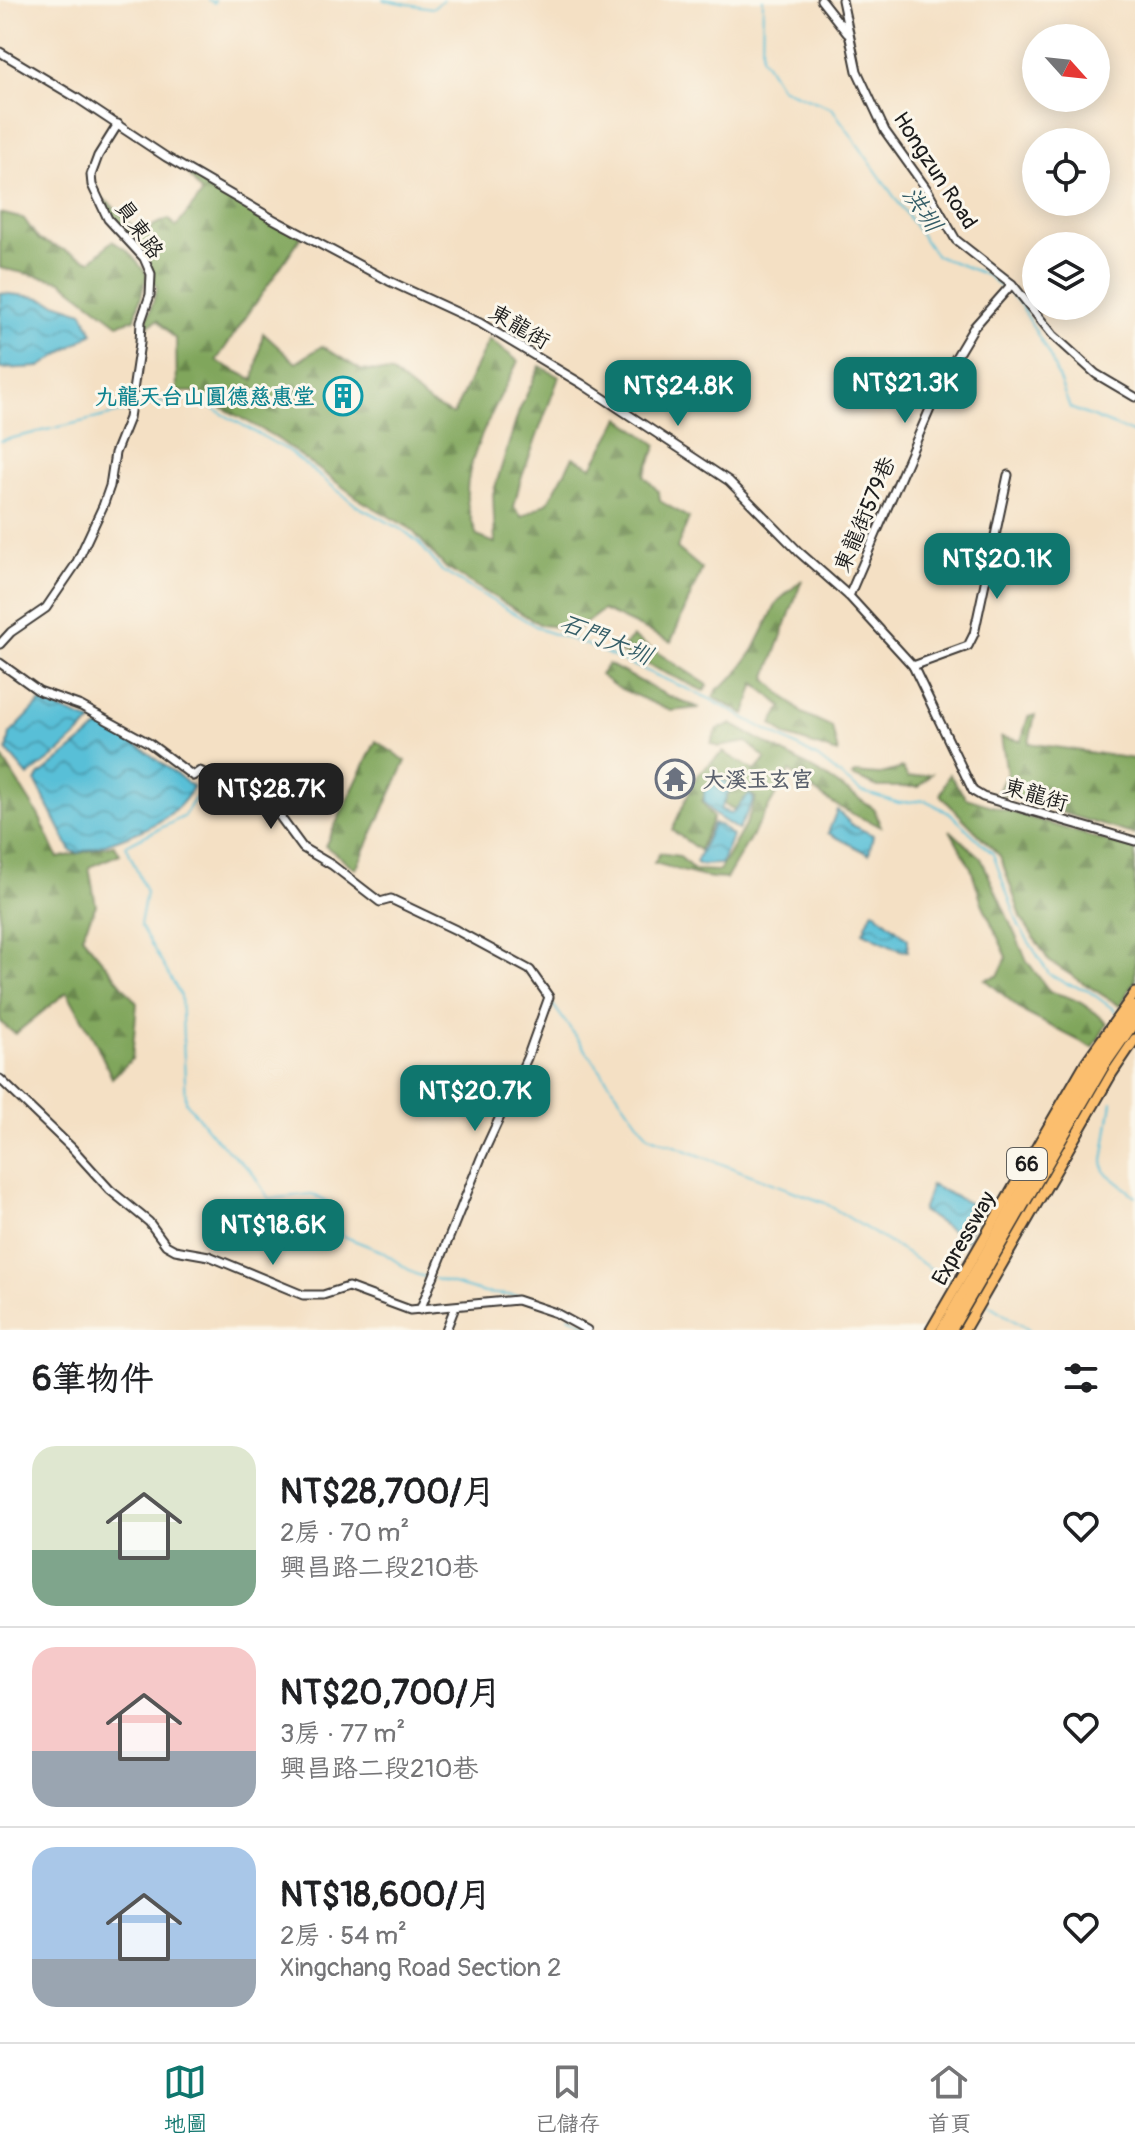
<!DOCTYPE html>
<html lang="zh-TW">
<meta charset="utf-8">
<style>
body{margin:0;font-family:Pangolin,"LXGW WenKai TC",sans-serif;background:#f2f2f2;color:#202124;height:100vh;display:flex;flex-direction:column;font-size:30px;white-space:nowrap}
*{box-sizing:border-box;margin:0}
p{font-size:26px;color:#757577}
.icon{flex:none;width:44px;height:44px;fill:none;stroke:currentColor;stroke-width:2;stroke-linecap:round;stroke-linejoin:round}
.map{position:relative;height:1330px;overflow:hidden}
.side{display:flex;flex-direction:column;background:#fff;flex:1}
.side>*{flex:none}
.needle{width:52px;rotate:117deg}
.buttons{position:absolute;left:1022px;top:24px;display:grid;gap:16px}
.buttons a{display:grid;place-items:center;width:88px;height:88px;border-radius:50%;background:#fff;box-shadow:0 4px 20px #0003;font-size:40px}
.price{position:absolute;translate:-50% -68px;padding:0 18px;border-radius:16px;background:#0f766e;color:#fff;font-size:26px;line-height:52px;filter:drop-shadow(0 2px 4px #0008)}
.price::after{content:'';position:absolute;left:50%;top:48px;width:24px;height:18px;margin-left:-12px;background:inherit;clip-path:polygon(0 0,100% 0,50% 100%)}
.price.selected{background:#222;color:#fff}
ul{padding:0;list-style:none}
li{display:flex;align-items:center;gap:24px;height:200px;padding:0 32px}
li+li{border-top:2px solid #e0e0e0}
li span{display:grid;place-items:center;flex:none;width:224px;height:160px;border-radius:24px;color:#555}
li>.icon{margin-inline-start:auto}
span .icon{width:96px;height:96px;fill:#fffc;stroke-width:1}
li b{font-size:34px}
h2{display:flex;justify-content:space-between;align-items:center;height:96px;padding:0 32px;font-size:34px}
.tab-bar{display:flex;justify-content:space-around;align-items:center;height:112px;border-top:2px solid #e0e0e0;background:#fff;font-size:22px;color:#757577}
.tab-bar a{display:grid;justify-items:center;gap:4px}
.tab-bar .selected{color:#0f766e}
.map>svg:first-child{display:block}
</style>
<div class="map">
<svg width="1135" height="1330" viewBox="0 0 1135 1330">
<defs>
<pattern id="forest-firs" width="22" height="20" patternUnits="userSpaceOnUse" patternTransform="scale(2)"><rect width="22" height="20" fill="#80a65c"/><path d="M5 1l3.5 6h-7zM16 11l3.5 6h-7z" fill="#68864b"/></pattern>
<pattern id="water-waves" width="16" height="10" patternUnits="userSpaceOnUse" patternTransform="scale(2)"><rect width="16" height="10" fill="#59bfd7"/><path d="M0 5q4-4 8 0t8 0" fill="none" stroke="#499aae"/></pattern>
</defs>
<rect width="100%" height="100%" fill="#fbf7ec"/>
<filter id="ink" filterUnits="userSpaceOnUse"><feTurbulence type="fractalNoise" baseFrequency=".0125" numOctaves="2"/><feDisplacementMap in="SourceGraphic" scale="16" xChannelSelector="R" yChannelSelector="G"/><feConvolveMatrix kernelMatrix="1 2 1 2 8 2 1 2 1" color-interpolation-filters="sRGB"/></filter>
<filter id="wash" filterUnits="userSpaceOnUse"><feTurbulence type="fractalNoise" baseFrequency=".006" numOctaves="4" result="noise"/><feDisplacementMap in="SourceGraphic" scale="32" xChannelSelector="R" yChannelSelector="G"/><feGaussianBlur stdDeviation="1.8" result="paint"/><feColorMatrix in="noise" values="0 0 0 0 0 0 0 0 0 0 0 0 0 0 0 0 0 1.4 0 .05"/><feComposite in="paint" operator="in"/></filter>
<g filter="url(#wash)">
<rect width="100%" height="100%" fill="#f4e0c4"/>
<g fill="url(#forest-firs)" stroke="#4e613c" stroke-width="2">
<path d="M 187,172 L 301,237 L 216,361 L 254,380 L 263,333 L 296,363 L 322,346 L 361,370 L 392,373 L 431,404 L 453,415 L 489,339 L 518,361 C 500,400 464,456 467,500 C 468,512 473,524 477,536 L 495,543 L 493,494 L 519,411 L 540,366 L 559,377 L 520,482 L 514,507 L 522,517 L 548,502 L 573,457 L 592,467 L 620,418 L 657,445 L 644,476 L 659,492 L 660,501 L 689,518 L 677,548 L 702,569 L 671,642 L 603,610 L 578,629 L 541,625 L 446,568 L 411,529 L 362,501 L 275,437 L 194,392 L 177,392 L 176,340 L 158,320 L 145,327 L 157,289 L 145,251 L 115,224 L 102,199 C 115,204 130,226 144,235 L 154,225 L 169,219 L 176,227 L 202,194 Z"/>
<polygon points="0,213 24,219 39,240 91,261 112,241 127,250 147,274 135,319 118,324 61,281 0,268"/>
<polygon points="802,580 766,679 802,713 832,727 838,753 786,736 772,724 782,707 755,683 745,714 713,697 717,690 736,675 754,649 778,601"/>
<polygon points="633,637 708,685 704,691 618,651"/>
<polygon points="608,664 666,695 700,708 671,711 616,687 600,675"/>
<polygon points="1035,715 1029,743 1135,759 1135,835 997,793 1007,773 1001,737 1021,741 1028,717"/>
<path d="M 731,724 L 822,774 L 874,809 L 881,826 C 843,812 820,797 790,771 L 726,879 C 699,879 679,869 654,863 L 660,853 L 679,856 L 694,870 L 719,871 L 746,824 L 756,798 L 752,795 L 735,810 L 724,804 L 732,784 L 717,775 L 702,801 L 713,818 L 699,850 L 672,830 L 697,775 L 723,752 L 755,771 L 766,759 L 747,742 L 719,747 L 711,743 L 717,730 Z"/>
<polygon points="376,741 406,761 356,869 325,846"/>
<polygon points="0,754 39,816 58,858 114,845 120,854 89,867 96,905 82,936 137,1003 132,1059 112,1078 97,1045 67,992 15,1034 0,1022"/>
<polygon points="903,768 908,778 931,774 919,787 878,787 852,776 855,773 878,775"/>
<polygon points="949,774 966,798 1135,850 1135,981 1120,1006 1049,961 1022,919 1000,856 940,795"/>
<path d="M 950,830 L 981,858 L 1027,961 L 1050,992 C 1075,997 1089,1006 1107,1024 L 1093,1048 L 1025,1013 L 985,979 L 998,976 L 1007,957 L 982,903 L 971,868 Z"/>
</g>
<g fill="url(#water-waves)" stroke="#3a6e7a" stroke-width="2">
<polygon points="0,293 37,297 83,312 93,333 40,367 0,369"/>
<polygon points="41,702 92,722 62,750 28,776 7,751 10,734"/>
<path d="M 104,727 L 143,749 L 193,787 C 173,827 118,839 79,853 L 71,851 L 36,782 L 39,776 L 97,729 Z"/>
<polygon points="715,774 731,786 721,809 731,814 749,794 754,799 738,830 715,815 704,801 704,792"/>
<polygon points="837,810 852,825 873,835 869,854 828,833"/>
<polygon points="713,824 720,825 732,836 721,864 699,865 696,862"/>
<polygon points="873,910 908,939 908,951 900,950 863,932"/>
<polygon points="931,1185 975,1206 972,1226 967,1241 922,1211"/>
</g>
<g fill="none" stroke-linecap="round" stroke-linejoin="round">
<g stroke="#59bfd7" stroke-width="2">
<polyline points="209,0 214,3 215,0"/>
<polyline points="384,0 432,8 443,0"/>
<polyline points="763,0 762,57 781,88 832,108 935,255 987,275 1020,303 1051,359 1070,408 1135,434"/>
<polyline points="133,409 168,401 196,399 287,450 357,506 403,530 419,543 442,571 542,630 587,645 708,698 818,758 860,791 899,803 925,800 951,814 993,854 1019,926 1049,974 1067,984 1086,989 1116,1011"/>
<polyline points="0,441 127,411"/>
<polyline points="205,783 183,817 126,845 146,892 140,925 181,996 186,1102 216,1139 252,1172 269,1199 312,1194 336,1207 343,1236 381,1251 415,1274 429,1278"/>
<polyline points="551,1002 648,1136 825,1203 954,1283"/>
<polyline points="1112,1102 1103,1161 1105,1172 1135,1196"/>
<polyline points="435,1279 485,1293 520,1296 537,1303"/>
<polyline points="986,1303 1029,1330"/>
<polyline points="569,1316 598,1330"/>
</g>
</g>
</g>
<g filter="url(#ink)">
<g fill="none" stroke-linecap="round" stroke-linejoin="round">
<g stroke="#3c3935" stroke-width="11">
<g id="minor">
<polyline points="821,0 847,33"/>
<polyline points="842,0 857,71 885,131 928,191 956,240 1012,284 1053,335 1096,374 1135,397"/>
<polyline points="0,52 77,98 166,157 273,219 389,281 480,323 582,384 729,481 799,552 849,596 913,666 973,791 983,797 1135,841"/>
<polyline points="849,596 943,379 974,327 1012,284"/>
<polyline points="0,644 11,632 46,608 76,564 103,506 110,486 115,453 129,418 140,343 141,321 150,295 151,274 144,258 108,219 92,185 91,175 98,156 118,124"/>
<polyline points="0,663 39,691 81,706 149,743 193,776 200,771 275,810 303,848 332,865 380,902 391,899 456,930 530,970 549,997 527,1058 481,1158 420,1310"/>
<polyline points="913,666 968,646 974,634 1008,475"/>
<polyline points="0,1079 72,1148 110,1190 149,1222 166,1245 175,1250 209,1256 303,1295 323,1295 348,1287 410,1310 517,1300 556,1313 587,1330"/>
<polyline points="446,1330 455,1307"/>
</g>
</g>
<g stroke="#3c3935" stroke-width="13">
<g id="major">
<polyline points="931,1330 1086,1062 1135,993"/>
<polyline points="964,1330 1112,1073 1135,1039"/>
</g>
</g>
<g stroke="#3c3935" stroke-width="14">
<g id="highway">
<polyline points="942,1330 1095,1063 1135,1007"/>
<polyline points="951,1330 1103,1067 1135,1021"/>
</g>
</g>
<use href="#minor" stroke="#fff" stroke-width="7"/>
<use href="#major" stroke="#fbbe6e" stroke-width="9"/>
<use href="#highway" stroke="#fbbe6e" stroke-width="10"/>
</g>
</g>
<defs>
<g id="building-ring" transform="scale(2)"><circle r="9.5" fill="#fbf7ec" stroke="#0f9aa8" stroke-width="1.5"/><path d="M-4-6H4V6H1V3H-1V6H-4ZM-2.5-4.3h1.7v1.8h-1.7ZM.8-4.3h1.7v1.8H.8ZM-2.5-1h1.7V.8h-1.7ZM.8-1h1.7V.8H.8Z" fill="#0f9aa8"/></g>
<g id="temple-ring" transform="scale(2)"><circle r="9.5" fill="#fbf7ec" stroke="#6b7280" stroke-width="1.5"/><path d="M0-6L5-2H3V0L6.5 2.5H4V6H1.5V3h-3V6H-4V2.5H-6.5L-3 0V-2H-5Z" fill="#6b7280"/></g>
</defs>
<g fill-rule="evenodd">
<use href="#building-ring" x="343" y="396"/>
<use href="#temple-ring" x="675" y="779"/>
</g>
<g text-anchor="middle" stroke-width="6" stroke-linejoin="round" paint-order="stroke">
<rect fill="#fbf7ec" stroke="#5f5e5a" stroke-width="2" x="1007" y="1148" width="40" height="32" rx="6"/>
<g font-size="20" font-weight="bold" fill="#1c1c1c">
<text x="1027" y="1171">66</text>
</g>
<g font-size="22" fill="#1c1c1c" stroke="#fbf7ec">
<text transform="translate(936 170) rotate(57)" y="8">Hongzun Road</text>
<text transform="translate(140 229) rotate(55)" y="8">員東路</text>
<text transform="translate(520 326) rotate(30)" y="8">東龍街</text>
<text transform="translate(864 514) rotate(-67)" y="8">東龍街579巷</text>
<text transform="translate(1036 794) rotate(16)" y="8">東龍街</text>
<text transform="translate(963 1238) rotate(-60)" y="8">Expressway</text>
</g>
<g font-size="22" font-weight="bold" fill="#0d838f" stroke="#fbf7ec" text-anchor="end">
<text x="315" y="404">九龍天台山圓德慈惠堂</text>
</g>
<g font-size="22" font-weight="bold" fill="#5b616d" stroke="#fbf7ec" text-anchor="start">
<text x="703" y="787">大溪玉玄宮</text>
</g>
<g font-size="24" font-style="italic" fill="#345d67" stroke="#fbf7ec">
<text transform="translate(922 209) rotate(55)" y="8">洪圳</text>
<text transform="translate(606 639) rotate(22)" y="8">石門大圳</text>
</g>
</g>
</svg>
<div class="buttons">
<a><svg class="needle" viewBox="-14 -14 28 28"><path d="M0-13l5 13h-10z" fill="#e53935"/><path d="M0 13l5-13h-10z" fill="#757577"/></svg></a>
<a><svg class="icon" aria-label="locate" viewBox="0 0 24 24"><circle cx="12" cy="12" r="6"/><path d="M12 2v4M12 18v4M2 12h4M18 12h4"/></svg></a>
<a><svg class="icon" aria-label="layers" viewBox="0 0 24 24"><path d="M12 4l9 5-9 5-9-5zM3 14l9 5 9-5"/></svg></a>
</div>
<b class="price" style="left:905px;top:425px">NT$21.3K</b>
<b class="price" style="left:678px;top:428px">NT$24.8K</b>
<b class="price" style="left:997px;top:601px">NT$20.1K</b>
<b class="price selected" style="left:271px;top:831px">NT$28.7K</b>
<b class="price" style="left:475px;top:1133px">NT$20.7K</b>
<b class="price" style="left:273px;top:1267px">NT$18.6K</b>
</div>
<section class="side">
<h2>6筆物件<svg class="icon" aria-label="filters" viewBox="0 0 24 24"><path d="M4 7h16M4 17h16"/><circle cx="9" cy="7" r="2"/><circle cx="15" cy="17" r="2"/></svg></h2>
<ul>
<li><span style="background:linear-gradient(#dfe7d0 65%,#7fa58c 0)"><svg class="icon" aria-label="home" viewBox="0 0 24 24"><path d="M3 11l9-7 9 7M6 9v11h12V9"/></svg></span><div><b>NT$28,700/月</b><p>2房 · 70 m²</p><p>興昌路二段210巷</p></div><svg class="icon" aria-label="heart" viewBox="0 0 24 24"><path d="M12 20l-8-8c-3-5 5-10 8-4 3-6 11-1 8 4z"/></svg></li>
<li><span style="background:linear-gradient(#f6c9c9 65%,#9aa5b1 0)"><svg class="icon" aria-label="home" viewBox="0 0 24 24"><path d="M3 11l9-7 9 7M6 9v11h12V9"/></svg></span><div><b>NT$20,700/月</b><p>3房 · 77 m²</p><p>興昌路二段210巷</p></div><svg class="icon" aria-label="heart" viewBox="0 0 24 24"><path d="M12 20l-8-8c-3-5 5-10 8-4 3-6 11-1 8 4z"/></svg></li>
<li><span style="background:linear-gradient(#a9c7e8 70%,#9aa5b1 0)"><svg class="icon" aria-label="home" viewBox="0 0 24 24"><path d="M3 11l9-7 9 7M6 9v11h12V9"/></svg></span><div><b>NT$18,600/月</b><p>2房 · 54 m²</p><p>Xingchang Road Section 2</p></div><svg class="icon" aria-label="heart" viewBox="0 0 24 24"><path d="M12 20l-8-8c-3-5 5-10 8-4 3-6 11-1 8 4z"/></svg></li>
</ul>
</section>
<nav class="tab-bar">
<a class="selected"><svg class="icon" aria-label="map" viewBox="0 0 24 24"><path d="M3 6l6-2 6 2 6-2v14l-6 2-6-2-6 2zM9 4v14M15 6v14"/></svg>地圖</a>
<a><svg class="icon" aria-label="saved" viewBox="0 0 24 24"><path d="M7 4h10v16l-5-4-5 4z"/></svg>已儲存</a>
<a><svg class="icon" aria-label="home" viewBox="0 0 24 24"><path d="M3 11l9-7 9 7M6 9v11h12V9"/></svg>首頁</a>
</nav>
